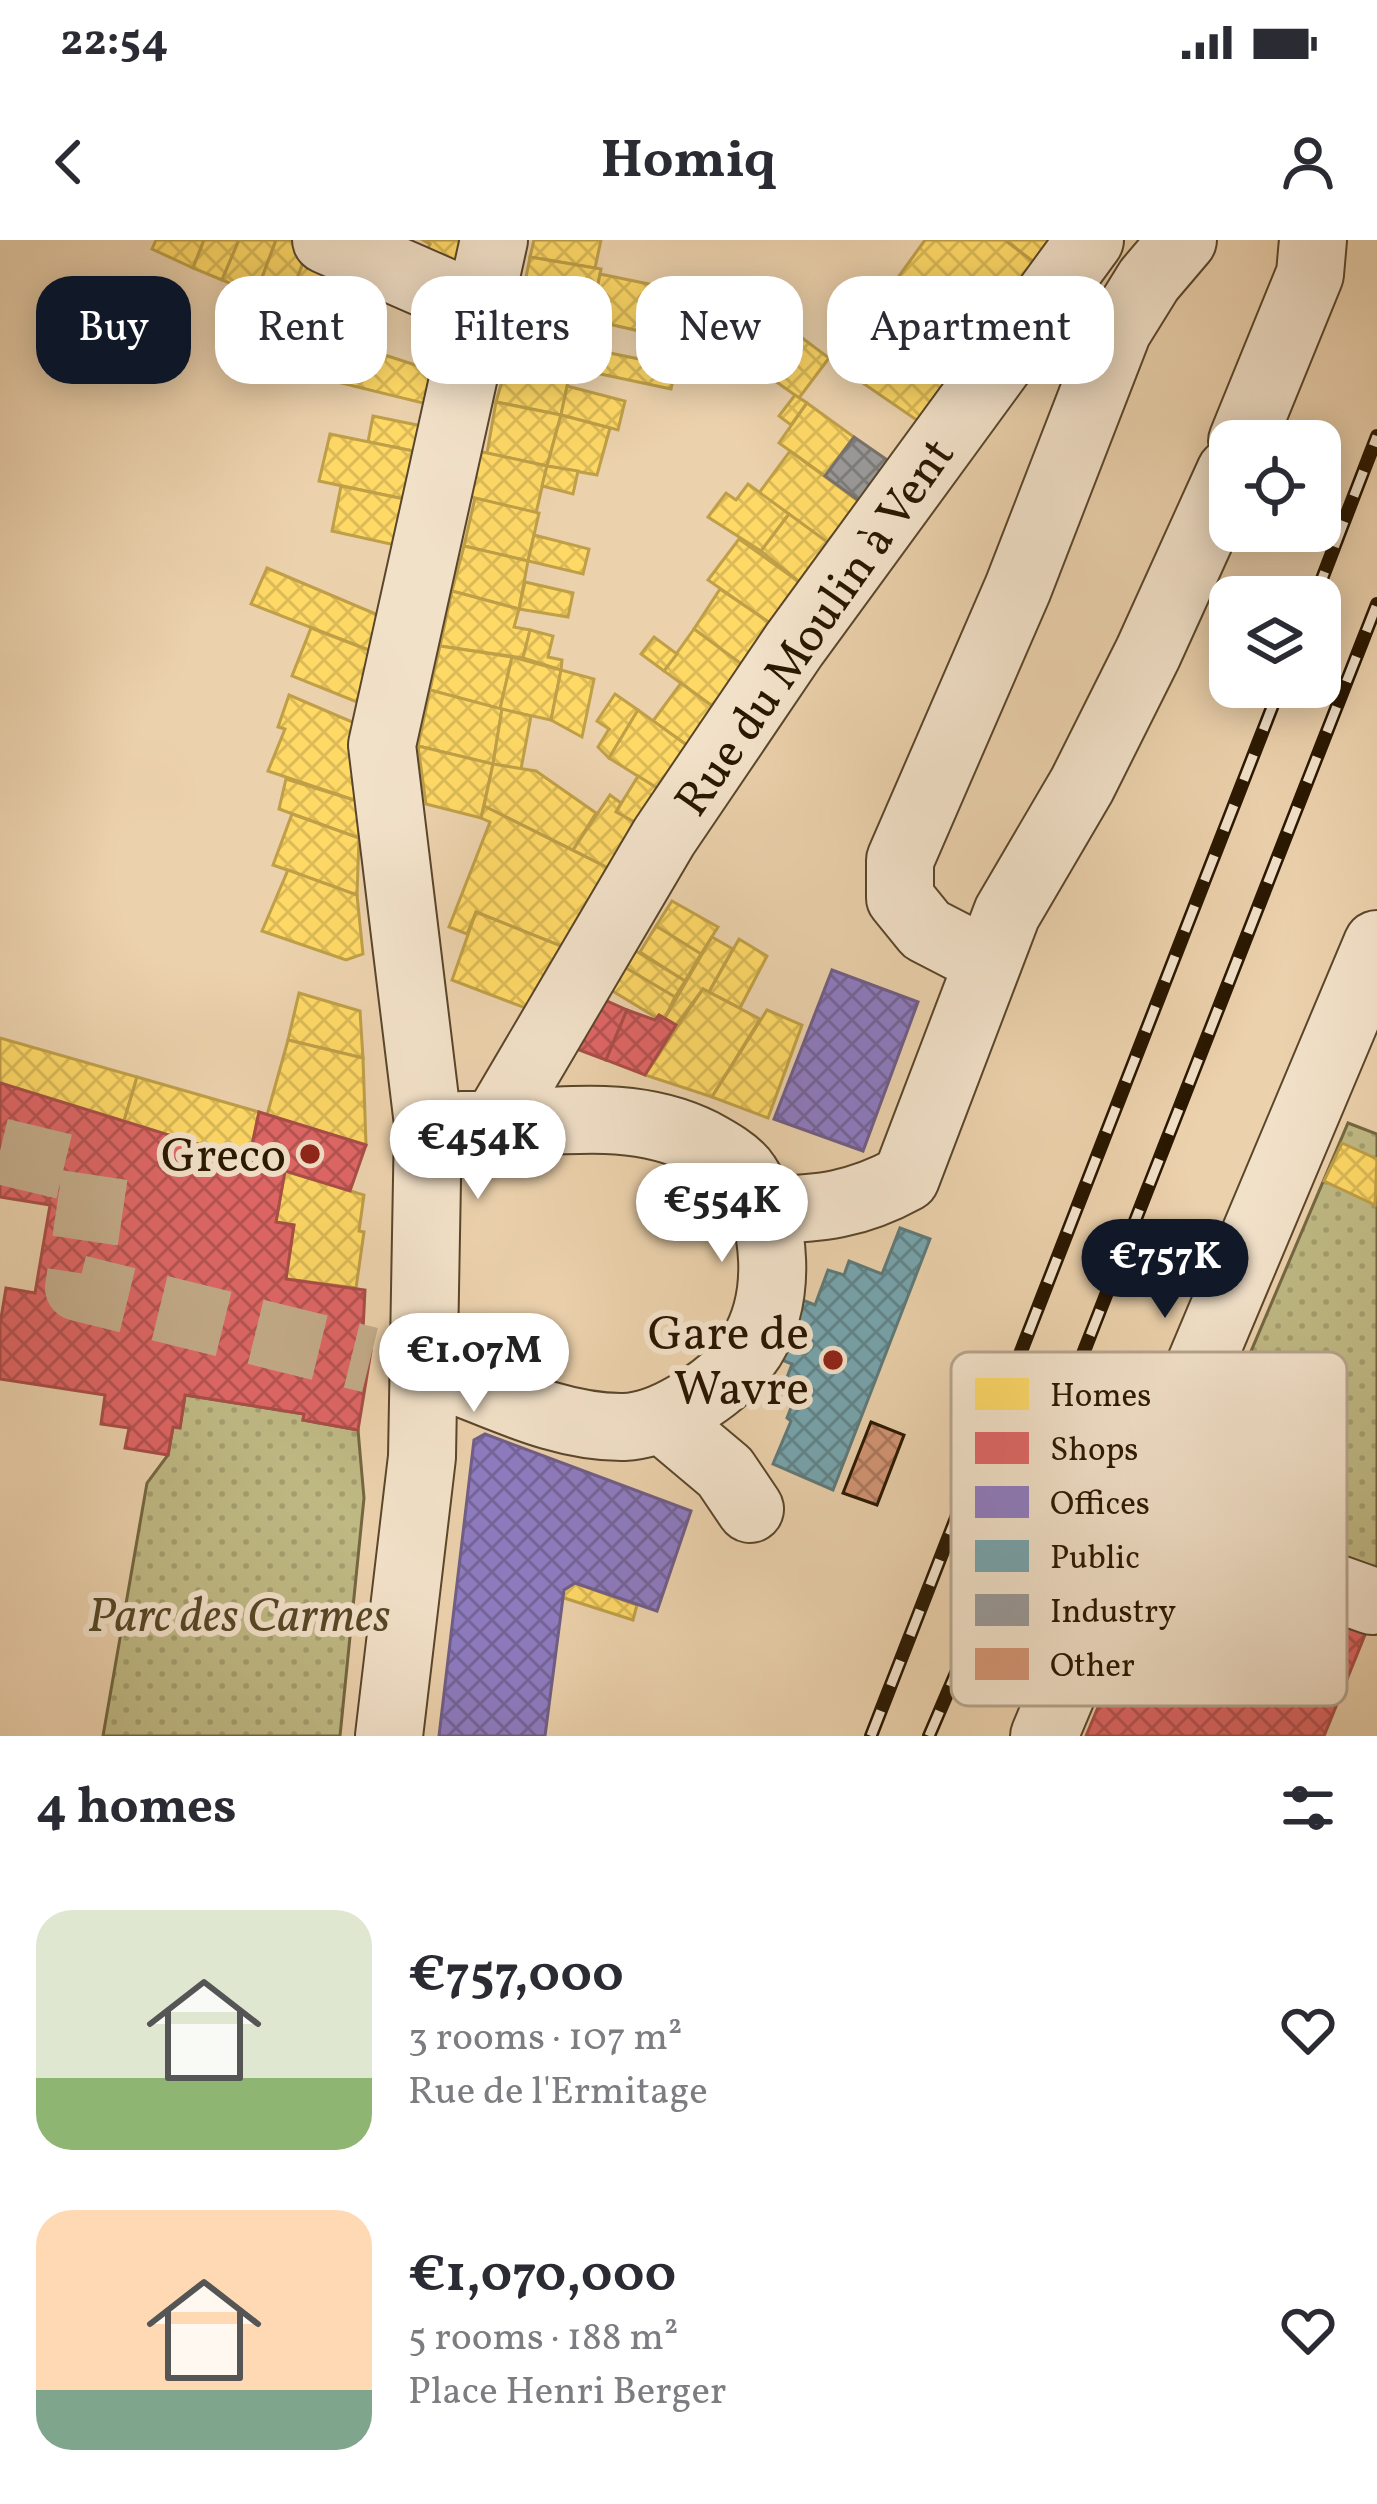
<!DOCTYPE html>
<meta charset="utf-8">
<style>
body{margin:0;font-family:Vollkorn,serif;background:#f7f7f7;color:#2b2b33;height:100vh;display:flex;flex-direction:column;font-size:45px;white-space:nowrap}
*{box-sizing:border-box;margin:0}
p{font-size:39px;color:#7c7c81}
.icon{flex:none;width:66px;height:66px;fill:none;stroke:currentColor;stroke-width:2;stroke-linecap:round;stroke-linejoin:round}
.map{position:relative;height:1496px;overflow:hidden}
.drawer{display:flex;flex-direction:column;background:#fff;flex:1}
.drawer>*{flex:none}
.guide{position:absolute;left:36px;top:36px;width:1305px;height:108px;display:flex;gap:24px}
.controls{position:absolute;left:1209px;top:180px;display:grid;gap:24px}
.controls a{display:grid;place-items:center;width:132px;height:132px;border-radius:24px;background:#fff;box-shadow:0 6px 30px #0003;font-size:60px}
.price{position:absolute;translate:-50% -102px;padding:0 27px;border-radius:42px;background:#fff;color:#222;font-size:39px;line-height:78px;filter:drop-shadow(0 3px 6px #0008)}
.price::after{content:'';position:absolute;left:50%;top:72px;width:36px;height:27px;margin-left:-18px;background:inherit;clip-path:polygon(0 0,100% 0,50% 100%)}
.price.on{background:#111827;color:#fff}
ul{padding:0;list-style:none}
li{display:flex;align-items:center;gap:36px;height:300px;padding:0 36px}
li span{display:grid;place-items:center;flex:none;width:336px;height:240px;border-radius:36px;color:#555}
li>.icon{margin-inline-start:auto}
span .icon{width:144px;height:144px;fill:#fffc;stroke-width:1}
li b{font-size:51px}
h2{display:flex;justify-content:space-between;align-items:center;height:144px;padding:0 36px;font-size:51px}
.chip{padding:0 42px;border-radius:36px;background:#fff;box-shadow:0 6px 30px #0003;font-size:42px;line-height:108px}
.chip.on{background:#111827;color:#fff}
.status{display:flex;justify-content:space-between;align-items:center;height:84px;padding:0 60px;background:#fff;direction:ltr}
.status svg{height:33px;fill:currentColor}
header{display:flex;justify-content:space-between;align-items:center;height:156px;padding:0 36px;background:#fff;font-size:54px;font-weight:700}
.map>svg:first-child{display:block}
</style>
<div class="status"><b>22:54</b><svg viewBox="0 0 49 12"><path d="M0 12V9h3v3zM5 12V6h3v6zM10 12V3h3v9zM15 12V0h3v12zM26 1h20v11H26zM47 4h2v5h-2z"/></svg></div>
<header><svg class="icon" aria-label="back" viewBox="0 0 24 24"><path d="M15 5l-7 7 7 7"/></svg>Homiq<svg class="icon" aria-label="person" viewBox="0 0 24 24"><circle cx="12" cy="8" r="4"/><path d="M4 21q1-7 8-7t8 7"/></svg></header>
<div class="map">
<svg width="1377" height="1496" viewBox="0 0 1377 1496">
<defs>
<pattern id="park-dots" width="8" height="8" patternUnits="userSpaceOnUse" patternTransform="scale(3)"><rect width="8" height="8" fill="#bfb984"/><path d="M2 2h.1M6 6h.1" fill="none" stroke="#a49e70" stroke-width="1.8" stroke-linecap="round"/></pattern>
<pattern id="homes-cross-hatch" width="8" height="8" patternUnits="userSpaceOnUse" patternTransform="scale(3)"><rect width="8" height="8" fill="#ffd966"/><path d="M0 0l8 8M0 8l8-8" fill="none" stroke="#dbba57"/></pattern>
<pattern id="shops-cross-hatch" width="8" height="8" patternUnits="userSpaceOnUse" patternTransform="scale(3)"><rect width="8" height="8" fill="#e06666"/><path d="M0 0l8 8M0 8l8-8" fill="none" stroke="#b65352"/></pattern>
<pattern id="offices-cross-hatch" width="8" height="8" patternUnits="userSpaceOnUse" patternTransform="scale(3)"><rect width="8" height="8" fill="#8e7cc3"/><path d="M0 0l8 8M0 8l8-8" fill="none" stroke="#74659c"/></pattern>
<pattern id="public-cross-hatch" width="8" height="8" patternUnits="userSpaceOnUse" patternTransform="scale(3)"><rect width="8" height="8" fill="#76a5af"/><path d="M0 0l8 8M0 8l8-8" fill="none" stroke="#61858c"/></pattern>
<pattern id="industry-cross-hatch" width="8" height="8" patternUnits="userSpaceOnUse" patternTransform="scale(3)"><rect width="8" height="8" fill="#999"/><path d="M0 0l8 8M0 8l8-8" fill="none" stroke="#7d7c7a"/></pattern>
<pattern id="building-cross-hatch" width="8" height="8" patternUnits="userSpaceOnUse" patternTransform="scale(3)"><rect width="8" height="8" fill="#d49575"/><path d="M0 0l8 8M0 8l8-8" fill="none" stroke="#ac795e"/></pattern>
</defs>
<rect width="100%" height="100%" fill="#ebd1ac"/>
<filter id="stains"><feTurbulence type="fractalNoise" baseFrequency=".00167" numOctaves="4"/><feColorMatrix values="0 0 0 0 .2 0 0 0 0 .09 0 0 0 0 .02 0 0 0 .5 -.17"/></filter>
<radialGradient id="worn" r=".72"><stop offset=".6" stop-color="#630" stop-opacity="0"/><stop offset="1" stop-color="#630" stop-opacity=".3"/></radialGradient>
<g fill="url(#park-dots)" stroke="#746842" stroke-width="3">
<polygon points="1348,883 1377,894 1377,1354 1236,1307 1198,1236"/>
<polygon points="185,1155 304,1174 303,1180 358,1190 364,1258 340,1496 103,1496 147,1243 168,1215 173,1187 180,1187"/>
</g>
<g fill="url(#homes-cross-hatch)" stroke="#bf9f47" stroke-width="3">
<polygon points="156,0 204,0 193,28 152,9"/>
<polygon points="204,0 239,0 222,40 193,28"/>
<polygon points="239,0 276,0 256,54 222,40"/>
<polygon points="276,0 292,0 309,7 286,68 256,54"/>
<polygon points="423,0 465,0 459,26 420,25 430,4"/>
<polygon points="534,0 601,0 595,28 530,17"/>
<polygon points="925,0 1005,0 1034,22 949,144 865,83"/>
<polygon points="1005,0 1051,0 1034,22"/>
<polygon points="309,7 342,22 317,81 286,68"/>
<polygon points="530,17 601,29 591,80 521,63"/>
<polygon points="342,22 379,40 355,96 317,81"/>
<polygon points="600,34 761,67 829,118 799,158 736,113 591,80"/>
<polygon points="521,63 591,80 577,129 510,113"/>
<polygon points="591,80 610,84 605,112 644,120 643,127 674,135 671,149 577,129"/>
<polygon points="865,83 949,144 921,183 835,124"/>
<polygon points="354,105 434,131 427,164 341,143"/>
<polygon points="510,113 571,128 561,175 496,162"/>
<polygon points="567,146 625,161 618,190 561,175"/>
<polygon points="795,155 807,163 791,185 779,176"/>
<polygon points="496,162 561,175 547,226 487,213"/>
<polygon points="807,163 854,197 825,236 779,203"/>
<polygon points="561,175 610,188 597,235 547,226"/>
<polygon points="373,176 422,186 418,212 368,202"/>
<polygon points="330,194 418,212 404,259 319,241"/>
<polygon points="478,211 547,226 536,273 466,256"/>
<polygon points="790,211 865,266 834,307 759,253"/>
<polygon points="547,226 578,231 573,254 542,246"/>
<polygon points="748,244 789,274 761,311 708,277 726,253 736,260"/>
<polygon points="341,246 404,259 395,305 332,291"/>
<polygon points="475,258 539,273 528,321 464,306"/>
<polygon points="789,274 834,307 806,347 761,311"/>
<polygon points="534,295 589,309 583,334 528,321"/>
<polygon points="739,299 806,347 777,388 708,340"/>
<polygon points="464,306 528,321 519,369 452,351"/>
<polygon points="267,328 378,375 371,411 251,364"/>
<polygon points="525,342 573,353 568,377 519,369"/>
<polygon points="720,349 773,385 744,426 694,389"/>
<polygon points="452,351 519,369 514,387 530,390 523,418 440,406"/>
<polygon points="311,388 371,411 357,462 292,436"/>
<polygon points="694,389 748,429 718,470 664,431"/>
<polygon points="530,390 553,396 548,417 562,420 561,430 523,418"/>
<polygon points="654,397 677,414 664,431 641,414"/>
<polygon points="440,406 512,417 500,469 430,450"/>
<polygon points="512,417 561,430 551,480 500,469"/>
<polygon points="561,430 594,439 582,497 551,480"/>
<polygon points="681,443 716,469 688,506 653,481"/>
<polygon points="430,450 502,469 493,524 418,506"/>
<polygon points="615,454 638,470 609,518 598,507 609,489 597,481"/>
<polygon points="289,455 357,484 357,561 268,531 285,489 278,487"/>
<polygon points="502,469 531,476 521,529 493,524"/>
<polygon points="638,470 688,506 660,550 609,518"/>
<polygon points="418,506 493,524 481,578 426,564"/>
<polygon points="493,524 536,531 596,573 573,610 484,566"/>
<polygon points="638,536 660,550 638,584 616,572"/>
<polygon points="286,539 357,561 359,598 279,569"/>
<polygon points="610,555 621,563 616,572 638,584 614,631 573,610"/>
<polygon points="484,566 614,631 566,708 476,672 467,694 449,687 490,582 481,578"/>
<polygon points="292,574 359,598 357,655 273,625"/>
<polygon points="288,630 357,655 363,714 346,720 262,691"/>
<polygon points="672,661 718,687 701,714 656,686"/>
<polygon points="476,672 566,708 528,769 452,740"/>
<polygon points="656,686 701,714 685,741 640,712"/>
<polygon points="712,697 733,709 709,752 703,749 676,785 665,778"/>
<polygon points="739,699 767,716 740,768 709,752"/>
<polygon points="631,708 685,741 675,757 621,725"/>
<polygon points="621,725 675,757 665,778 659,775 657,778 606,747"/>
<polygon points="703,749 760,779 712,857 645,835"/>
<polygon points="299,753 360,771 363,818 288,800"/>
<polygon points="767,770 802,785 768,878 712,857"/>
<polygon points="0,798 137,837 124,881 0,843"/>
<polygon points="288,800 363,818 366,905 267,875"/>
<polygon points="137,837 259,872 252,905 259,907 256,922 124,881"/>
<polygon points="1342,903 1377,919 1375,965 1324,941"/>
<polygon points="285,931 364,955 359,991 364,992 356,1048 286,1039 294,985 276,982"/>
<polygon points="575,1343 637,1365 633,1380 561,1357 564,1350"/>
</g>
<g fill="url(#shops-cross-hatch)" stroke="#a94e47" stroke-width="3">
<polygon points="596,756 627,770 606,820 577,809"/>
<polygon points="627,770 655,780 659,775 676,785 645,835 606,820"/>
<polygon points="0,843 285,931 276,982 294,985 286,1039 365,1050 362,1110 371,1111 358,1190 303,1180 304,1174 185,1155 180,1188 173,1187 168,1215 125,1208 129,1188 101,1184 105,1155 0,1139 0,1084 6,1048 35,1053 50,965 0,957"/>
<polygon points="259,872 366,905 350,951 256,922 259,907 252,905"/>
<polygon points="1163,1312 1371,1380 1324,1496 1086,1496"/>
</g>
<g fill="url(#offices-cross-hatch)" stroke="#705e88" stroke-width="3">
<polygon points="832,730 918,762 863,911 774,879"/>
<polygon points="485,1194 691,1271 657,1371 575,1343 564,1350 545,1496 439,1496 474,1200"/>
</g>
<polygon fill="url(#public-cross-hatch)" stroke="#5f7a7a" stroke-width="3" points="900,988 930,999 833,1250 773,1224 791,1181 787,1178 792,1165 779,1159 792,1124 772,1116 795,1057 815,1065 828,1030 844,1035 849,1021 882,1034"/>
<polygon fill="url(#industry-cross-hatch)" stroke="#78726b" stroke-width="3" points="854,197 890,222 862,263 825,236"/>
<polygon fill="url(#building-cross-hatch)" stroke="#2a1700" stroke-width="3" points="871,1182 904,1195 877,1265 843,1253"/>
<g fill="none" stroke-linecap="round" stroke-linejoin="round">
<polyline stroke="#c4ac8a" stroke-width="66" stroke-dasharray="66 33" stroke-linecap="butt" points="0,911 95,934 78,1048 370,1120"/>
<g stroke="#5a462b" stroke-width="70">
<g id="minor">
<polyline points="326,0 479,67"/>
<polyline points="1242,201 1310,34 1313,0"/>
<polyline points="988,722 926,690 900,658 900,620 1018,348 1118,90 1149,40 1183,0"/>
<polyline points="494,886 664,597 794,405 1090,0"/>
<path d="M 765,970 C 820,969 857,965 906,938 L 1007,673 L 1082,545 L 1148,413 L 1230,232"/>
<path d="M 425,1129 C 490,1151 554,1188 624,1187 C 646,1186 665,1178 684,1167 C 710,1153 734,1134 751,1108 C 782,1058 778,983 746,935 C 738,922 716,910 703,903 C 626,864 543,886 461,885"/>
<polyline points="662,1179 725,1232 750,1269"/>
<polyline points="1147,1255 1223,1308 1372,1361"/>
<polyline points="389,1496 422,1217 428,884 382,505 494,0"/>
<polyline points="1044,1496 1377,704"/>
</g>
</g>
<use href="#minor" stroke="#f2e1c9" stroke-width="66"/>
<g stroke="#2a1700" stroke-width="14">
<g id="rail">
<polyline points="1315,357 1377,196"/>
<polyline points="871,1496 1280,447"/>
<polyline points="929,1496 977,1384 1377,364"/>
</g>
</g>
<use href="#rail" stroke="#f2e1c9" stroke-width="9" stroke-dasharray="27" stroke-linecap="butt"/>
</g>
<g fill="#8f2418" stroke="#f2e1c9" stroke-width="4.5">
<circle cx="310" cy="914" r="12"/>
<circle cx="833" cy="1120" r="12"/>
</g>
<g text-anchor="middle" stroke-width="12" stroke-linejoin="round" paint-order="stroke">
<g font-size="48" fill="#2a1700" stroke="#f2e1c9">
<text transform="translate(813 386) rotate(-55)" y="17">Rue du Moulin à Vent</text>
</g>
<g font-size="48" fill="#2a1700" stroke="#f2e1c9" text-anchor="end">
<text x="286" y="931">Greco</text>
<text x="809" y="1109">Gare de<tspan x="809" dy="55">Wavre</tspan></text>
</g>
<g font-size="48" font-style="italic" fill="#574828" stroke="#f2e1c9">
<text x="239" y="1391">Parc des Carmes</text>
</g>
</g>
<rect x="951" y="1112" width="396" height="354" rx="18" fill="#f2e1c9" stroke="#b6a48d" stroke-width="3"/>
<rect x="975" y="1138" width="54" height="32" fill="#ffd966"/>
<rect x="975" y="1192" width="54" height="32" fill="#e06666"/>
<rect x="975" y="1246" width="54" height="32" fill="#8e7cc3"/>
<rect x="975" y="1300" width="54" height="32" fill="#76a5af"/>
<rect x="975" y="1354" width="54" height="32" fill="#999"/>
<rect x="975" y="1408" width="54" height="32" fill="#d49575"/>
<g font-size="33" fill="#2a1700">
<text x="1050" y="1166">Homes</text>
<text x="1050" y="1220">Shops</text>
<text x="1050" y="1274">Offices</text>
<text x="1050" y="1328">Public</text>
<text x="1050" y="1382">Industry</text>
<text x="1050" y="1436">Other</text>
</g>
<rect width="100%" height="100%" filter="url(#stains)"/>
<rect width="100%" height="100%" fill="url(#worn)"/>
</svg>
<div class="controls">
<a><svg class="icon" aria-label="locate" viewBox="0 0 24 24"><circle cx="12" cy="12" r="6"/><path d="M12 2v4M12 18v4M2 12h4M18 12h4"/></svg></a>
<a><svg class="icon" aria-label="layers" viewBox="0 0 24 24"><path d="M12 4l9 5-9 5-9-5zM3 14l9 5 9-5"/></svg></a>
</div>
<b class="price" style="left:478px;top:962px">€454K</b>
<b class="price" style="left:722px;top:1025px">€554K</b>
<b class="price on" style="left:1165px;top:1081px">€757K</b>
<b class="price" style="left:474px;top:1175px">€1.07M</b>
<div class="guide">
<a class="chip on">Buy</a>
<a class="chip">Rent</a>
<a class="chip">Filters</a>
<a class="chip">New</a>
<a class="chip">Apartment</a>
</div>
</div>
<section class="drawer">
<h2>4 homes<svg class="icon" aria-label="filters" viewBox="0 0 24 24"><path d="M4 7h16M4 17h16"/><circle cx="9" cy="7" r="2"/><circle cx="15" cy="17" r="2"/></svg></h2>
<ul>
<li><span style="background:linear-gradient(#dfe7d0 70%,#8fb573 0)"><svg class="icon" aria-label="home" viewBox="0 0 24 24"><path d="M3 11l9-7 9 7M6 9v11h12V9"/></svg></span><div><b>€757,000</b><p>3 rooms · 107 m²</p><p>Rue de l'Ermitage</p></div><svg class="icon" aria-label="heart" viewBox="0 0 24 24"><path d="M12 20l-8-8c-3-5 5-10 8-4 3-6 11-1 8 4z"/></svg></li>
<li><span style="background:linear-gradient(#ffd9b3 75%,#7fa58c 0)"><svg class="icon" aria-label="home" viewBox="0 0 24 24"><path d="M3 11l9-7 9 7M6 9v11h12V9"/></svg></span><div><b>€1,070,000</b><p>5 rooms · 188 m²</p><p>Place Henri Berger</p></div><svg class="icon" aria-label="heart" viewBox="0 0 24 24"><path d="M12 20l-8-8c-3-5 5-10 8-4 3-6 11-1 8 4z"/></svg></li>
</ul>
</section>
